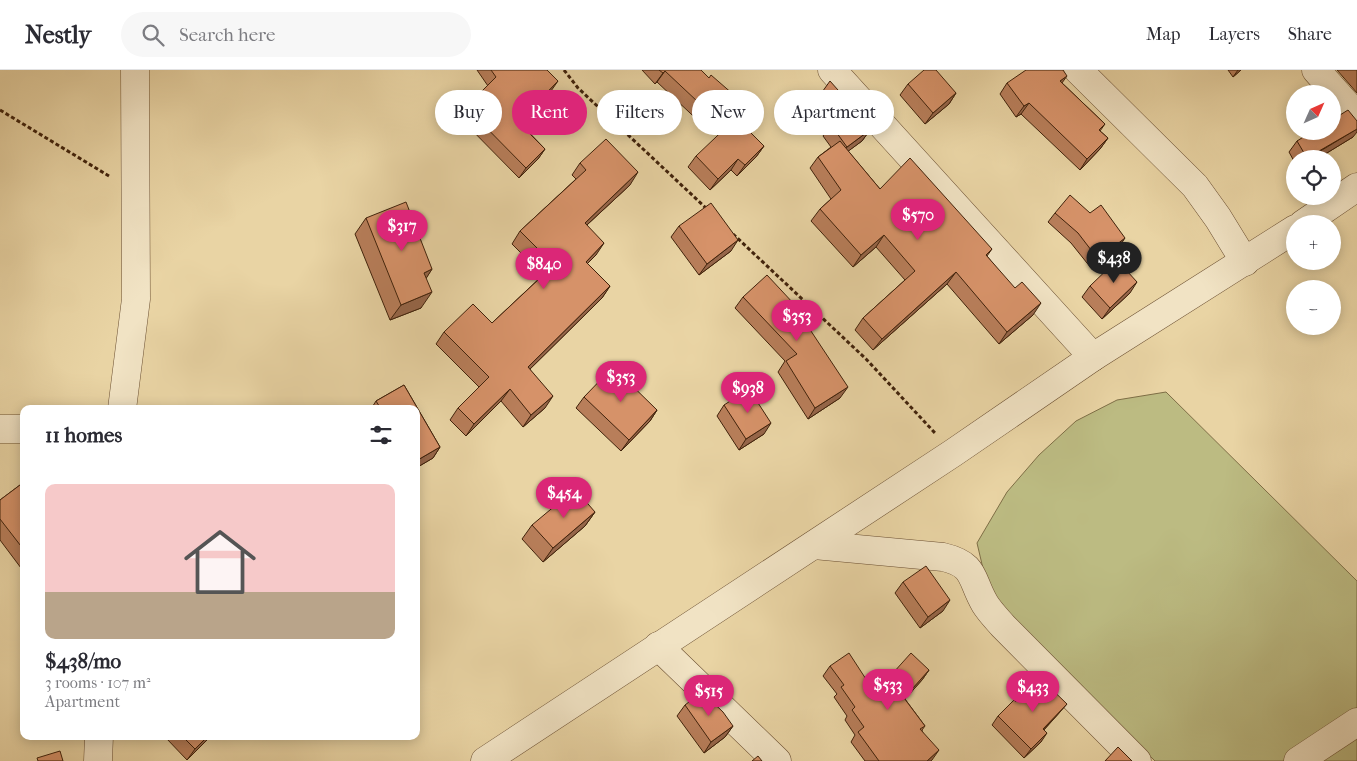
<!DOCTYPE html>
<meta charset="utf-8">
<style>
body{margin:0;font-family:"IM FELL French Canon",serif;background:#f7f7f7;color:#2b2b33;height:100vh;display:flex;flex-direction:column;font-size:19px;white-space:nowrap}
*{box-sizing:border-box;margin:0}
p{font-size:16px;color:#7c7c81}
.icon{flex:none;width:28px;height:28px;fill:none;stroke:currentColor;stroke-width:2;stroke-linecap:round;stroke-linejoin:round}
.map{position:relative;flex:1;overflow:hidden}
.sheet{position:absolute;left:20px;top:335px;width:400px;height:335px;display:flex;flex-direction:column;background:#fff;border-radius:10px;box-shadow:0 2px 12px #0003}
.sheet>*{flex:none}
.guide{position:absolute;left:435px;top:20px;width:475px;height:45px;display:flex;gap:10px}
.needle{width:32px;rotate:45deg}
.tools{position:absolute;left:1286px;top:15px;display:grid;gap:10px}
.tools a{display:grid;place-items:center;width:55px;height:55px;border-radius:50%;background:#fff;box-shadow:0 2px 12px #0003;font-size:25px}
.price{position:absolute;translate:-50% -42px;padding:0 11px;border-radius:18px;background:#db2777;color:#fff;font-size:16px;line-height:32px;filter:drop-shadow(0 1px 2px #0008)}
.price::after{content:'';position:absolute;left:50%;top:30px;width:15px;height:11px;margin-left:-8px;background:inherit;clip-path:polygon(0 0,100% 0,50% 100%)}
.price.active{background:#222;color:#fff}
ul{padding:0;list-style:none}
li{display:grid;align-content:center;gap:10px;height:265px;padding:0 25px}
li+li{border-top:1px solid #e1e1e2}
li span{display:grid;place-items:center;height:155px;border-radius:10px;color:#555}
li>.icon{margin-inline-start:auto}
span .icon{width:90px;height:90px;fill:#fffc;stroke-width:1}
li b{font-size:21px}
h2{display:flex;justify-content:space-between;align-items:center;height:60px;padding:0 25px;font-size:21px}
.pill{padding:0 18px;border-radius:22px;background:#fff;box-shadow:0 2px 12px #0003;font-size:18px;line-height:45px}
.pill.active{background:#db2777;color:#fff}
header{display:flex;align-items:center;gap:30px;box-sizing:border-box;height:70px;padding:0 25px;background:#fff;border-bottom:1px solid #e1e1e2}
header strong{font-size:24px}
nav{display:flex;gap:28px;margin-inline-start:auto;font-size:18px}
.search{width:350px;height:45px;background:#f7f7f7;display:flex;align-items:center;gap:12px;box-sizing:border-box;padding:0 18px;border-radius:28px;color:#7c7c81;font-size:19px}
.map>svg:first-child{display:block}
</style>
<header>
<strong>Nestly</strong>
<div class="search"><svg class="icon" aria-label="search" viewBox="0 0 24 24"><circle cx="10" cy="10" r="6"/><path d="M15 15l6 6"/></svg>Search here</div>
<nav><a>Map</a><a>Layers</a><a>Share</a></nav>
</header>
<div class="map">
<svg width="1357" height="691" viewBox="0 0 1357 691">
<rect width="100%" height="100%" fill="#e9d4a4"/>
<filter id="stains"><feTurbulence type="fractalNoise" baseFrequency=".004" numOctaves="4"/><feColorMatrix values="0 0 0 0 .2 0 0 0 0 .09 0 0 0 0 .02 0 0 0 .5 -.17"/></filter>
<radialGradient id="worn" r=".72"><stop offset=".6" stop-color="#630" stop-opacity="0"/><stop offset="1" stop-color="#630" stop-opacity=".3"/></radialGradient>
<polygon fill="#bcbb82" stroke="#7e6e46" points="1166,322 1357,511 1357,691 1155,691 1000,534 985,507 977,473 1007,422 1039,385 1076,351 1117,330"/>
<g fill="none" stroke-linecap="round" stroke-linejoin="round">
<g stroke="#6a4e31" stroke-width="29">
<g id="minor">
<polyline points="832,0 1093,287"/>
<polyline points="1078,0 1195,116 1218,148 1245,192"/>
<polyline points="1316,0 1357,46"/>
<polyline points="122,339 136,229 135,0"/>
<polyline points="0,359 24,359"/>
<path d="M 814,475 L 943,487 C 977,495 970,509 985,534 C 990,542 997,549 1003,556 L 1137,691"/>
<polyline points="658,576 777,691"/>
<polyline points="98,691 99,666"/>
<polyline points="1298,691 1357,652"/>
</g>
</g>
<g stroke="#6a4e31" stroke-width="29">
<g id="tertiary">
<polyline points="1303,154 1357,117"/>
<polyline points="485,691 953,383 1093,287 1295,159"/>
</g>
</g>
<g stroke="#40220b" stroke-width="3" stroke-dasharray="4 2.5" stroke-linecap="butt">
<polyline points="564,0 578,18 707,139"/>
<polyline points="0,40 109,106"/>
<polyline points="733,164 866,289 935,363"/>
</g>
<use href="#minor" stroke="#f1e3c4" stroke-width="28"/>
<use href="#tertiary" stroke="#f1e3c4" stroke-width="28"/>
</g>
<g fill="#b87e5a" stroke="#40220b">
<polygon points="477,0 547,0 551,21 520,53 545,79 538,89 519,108 459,47 466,37 488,16"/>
<polygon points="642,0 701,0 709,8 734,25 726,36 706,58 657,12 655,14"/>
<polygon points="1228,0 1241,0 1233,7"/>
<polygon points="1337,0 1357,0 1357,23"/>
<polygon points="1007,13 1062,13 1105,54 1100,61 1108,68 1100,79 1080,100 1021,44 1016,47 1000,24"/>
<polygon points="908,14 956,23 949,34 925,54 900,25"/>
<polygon points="820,25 842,35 834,45 816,30"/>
<polygon points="831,55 870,60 862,71 848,81 880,119 992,179 987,186 1033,245 999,274 947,214 873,280 855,260 863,248 905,210 876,177 853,197 811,151 820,139 831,129 810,98 818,87 831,77 823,66"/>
<polygon points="1353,67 1317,89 1295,89 1295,93 1289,82 1297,71"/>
<polygon points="764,76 756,87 737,106 731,100 710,120 688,97 696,86"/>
<polygon points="580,93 630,115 587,155 596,185 587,194 610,216 602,228 530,299 545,338 523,357 501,331 466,366 450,350 458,338 479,317 436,274 444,262 492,253 543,205 512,174 520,161 576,109 572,105"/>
<polygon points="1055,143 1090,143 1119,177 1091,198 1071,173 1048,152"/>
<polygon points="366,148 432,199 426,208 421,238 390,250 355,164"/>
<polygon points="679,156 731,181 699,205 671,167"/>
<polygon points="1090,216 1130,223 1102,249 1082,227"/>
<polygon points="743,227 808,249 806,252 840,328 808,349 778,302 785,291 735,238"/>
<polygon points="404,315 440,377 433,388 416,398 416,339 371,339 376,331"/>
<polygon points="584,327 657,340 650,351 621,381 576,338"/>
<polygon points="724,335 764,364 739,380 717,346"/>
<polygon points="24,412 24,496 21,498 0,470 0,430"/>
<polygon points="595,442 585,456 543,492 522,469 532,455"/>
<polygon points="903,512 943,541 920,558 895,523"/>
<polygon points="830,596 875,623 929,600 922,610 905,629 925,656 922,660 932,690 931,691 865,691 851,672 855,665 845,650 847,646 834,627 837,624 823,606"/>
<polygon points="1016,632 1060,642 1044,660 1041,672 1024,688 992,655 998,646"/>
<polygon points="685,635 733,656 725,667 704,683 677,646"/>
<polygon points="167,666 211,666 187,690 166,668"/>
</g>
<g fill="#96664a" stroke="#40220b">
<polygon points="1238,0 1241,0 1233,7"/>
<polygon points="665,1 657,12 655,14 663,3"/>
<polygon points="1067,6 1059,17 1060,11"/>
<polygon points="558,11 551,21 511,62 518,52"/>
<polygon points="956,23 949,34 925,54 933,43"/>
<polygon points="734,25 726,36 706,58 714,47"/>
<polygon points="1029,33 1021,44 1016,47 1024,36"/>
<polygon points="1357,59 1357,62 1353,67 1317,89 1307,89"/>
<polygon points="870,60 862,71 839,88 847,77"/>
<polygon points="1108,68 1100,79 1080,100 1087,89"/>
<polygon points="764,76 756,87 737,106 745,95"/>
<polygon points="545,79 538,89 519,108 526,98"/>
<polygon points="738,89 731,100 710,120 718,109"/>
<polygon points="638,102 630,115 576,165 585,153"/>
<polygon points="884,165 876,177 853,197 861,185"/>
<polygon points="1125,168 1119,177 1091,198 1098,189"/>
<polygon points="738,170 731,181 699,205 707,194"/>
<polygon points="604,173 596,185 577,204 586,192"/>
<polygon points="432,199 422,215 424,203"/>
<polygon points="956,202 947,214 873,280 882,269"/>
<polygon points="1137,212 1130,223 1102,249 1110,238"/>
<polygon points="610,216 602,228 520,309 528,297"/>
<polygon points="432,222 421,238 390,250 401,235"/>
<polygon points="1041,233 1033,245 999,274 1007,262"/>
<polygon points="848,317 840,328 808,349 815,338"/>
<polygon points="510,319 501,331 466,366 474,354"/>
<polygon points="553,326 545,338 523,357 531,345"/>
<polygon points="657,340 650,351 621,381 629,370"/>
<polygon points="771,353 764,364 739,380 746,369"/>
<polygon points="440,377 433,388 416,398 416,391"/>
<polygon points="595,442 585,456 543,492 553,478"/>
<polygon points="950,530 943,541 920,558 928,547"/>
<polygon points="929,600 922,610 897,638 904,628"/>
<polygon points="1067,634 1060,642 1037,667 1043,659"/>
<polygon points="733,656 725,667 704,683 711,672"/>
<polygon points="1047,663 1041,672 1024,688 1031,679"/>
<polygon points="208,666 211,666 187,690 195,679"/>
<polygon points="939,680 932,690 931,691 927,691"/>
</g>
<g fill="#d69269" stroke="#40220b">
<polygon points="491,0 547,0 558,11 518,52 545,79 526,98 466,37 496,7"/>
<polygon points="659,0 701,0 709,8 711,5 734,25 714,47 665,1 663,3"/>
<polygon points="924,0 936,0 956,23 933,43 908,14"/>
<polygon points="1026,0 1063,0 1067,6 1060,11 1105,54 1099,60 1108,68 1087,89 1029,33 1024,36 1007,13"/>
<polygon points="830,11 846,29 838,39 820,25"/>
<polygon points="854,38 870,60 847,77 831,55"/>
<polygon points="1348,40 1357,51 1357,59 1307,88 1297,71 1313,61 1332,61 1332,50"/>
<polygon points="736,48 764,76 745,95 738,89 718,109 696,86"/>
<polygon points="606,69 638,102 585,153 604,173 586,192 610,216 528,297 553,326 531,345 510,319 474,354 458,338 489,307 444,262 473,234 492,253 554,195 520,161 586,100 580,93"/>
<polygon points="840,71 880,119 910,88 992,179 986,185 1015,218 1022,212 1041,233 1007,262 956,202 882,269 863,248 915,201 884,165 861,185 820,139 841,120 818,87"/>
<polygon points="1070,125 1090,143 1101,135 1125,168 1098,189 1078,163 1055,143"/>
<polygon points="406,132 432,199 424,203 432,222 401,235 366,148"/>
<polygon points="711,133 738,170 707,194 679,156"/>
<polygon points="1117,190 1137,212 1110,238 1090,216"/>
<polygon points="767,205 808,249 805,252 848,317 815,338 786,291 797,284 743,227"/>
<polygon points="613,297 657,340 629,370 584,327"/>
<polygon points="404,315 440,377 416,391 416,339 381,339 376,331"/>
<polygon points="749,319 771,353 746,369 724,335"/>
<polygon points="24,412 24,480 0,449 0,430"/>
<polygon points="575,419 595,442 553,478 532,455"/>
<polygon points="926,496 950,530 928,547 903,512"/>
<polygon points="849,583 875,623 911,583 929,600 904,628 925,656 920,659 939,680 927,691 879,691 858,662 864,657 852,640 855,637 841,617 844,615 830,596"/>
<polygon points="1039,607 1067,634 1043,659 1047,663 1031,679 998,646 1014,630 1016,632"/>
<polygon points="702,622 723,642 733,656 711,672 685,635"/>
<polygon points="182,666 208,666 195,679"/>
<polygon points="1118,677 1132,691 1105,691"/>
<polygon points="60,681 63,691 38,691 37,688"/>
<polygon points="758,686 762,691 752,691"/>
</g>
<rect width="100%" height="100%" filter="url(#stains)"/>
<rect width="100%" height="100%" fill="url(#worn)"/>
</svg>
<div class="tools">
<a><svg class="needle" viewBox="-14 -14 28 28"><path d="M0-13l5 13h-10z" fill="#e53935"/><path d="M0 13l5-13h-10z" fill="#7c7c81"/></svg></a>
<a><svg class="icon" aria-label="locate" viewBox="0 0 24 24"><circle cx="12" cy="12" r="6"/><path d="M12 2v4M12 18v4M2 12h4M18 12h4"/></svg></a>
<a>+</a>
<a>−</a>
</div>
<b class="price" style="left:918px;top:171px">$570</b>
<b class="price" style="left:402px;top:182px">$317</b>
<b class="price active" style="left:1114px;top:214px">$438</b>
<b class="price" style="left:544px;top:220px">$840</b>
<b class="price" style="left:797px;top:272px">$353</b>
<b class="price" style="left:621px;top:333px">$353</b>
<b class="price" style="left:748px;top:344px">$938</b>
<b class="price" style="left:564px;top:449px">$454</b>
<b class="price" style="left:888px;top:641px">$533</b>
<b class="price" style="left:1033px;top:643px">$433</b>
<b class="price" style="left:709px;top:647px">$515</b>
<div class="guide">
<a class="pill">Buy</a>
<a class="pill active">Rent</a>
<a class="pill">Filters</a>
<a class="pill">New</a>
<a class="pill">Apartment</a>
</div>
<section class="sheet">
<h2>11 homes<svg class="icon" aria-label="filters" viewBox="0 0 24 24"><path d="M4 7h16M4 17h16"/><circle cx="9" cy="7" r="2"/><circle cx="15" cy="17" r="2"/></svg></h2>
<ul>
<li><span style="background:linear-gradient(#f6c9c9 70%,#b9a48a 0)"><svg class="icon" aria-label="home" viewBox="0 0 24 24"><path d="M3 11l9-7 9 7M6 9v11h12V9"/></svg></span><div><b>$438/mo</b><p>3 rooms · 107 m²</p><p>Apartment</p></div></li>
</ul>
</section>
</div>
